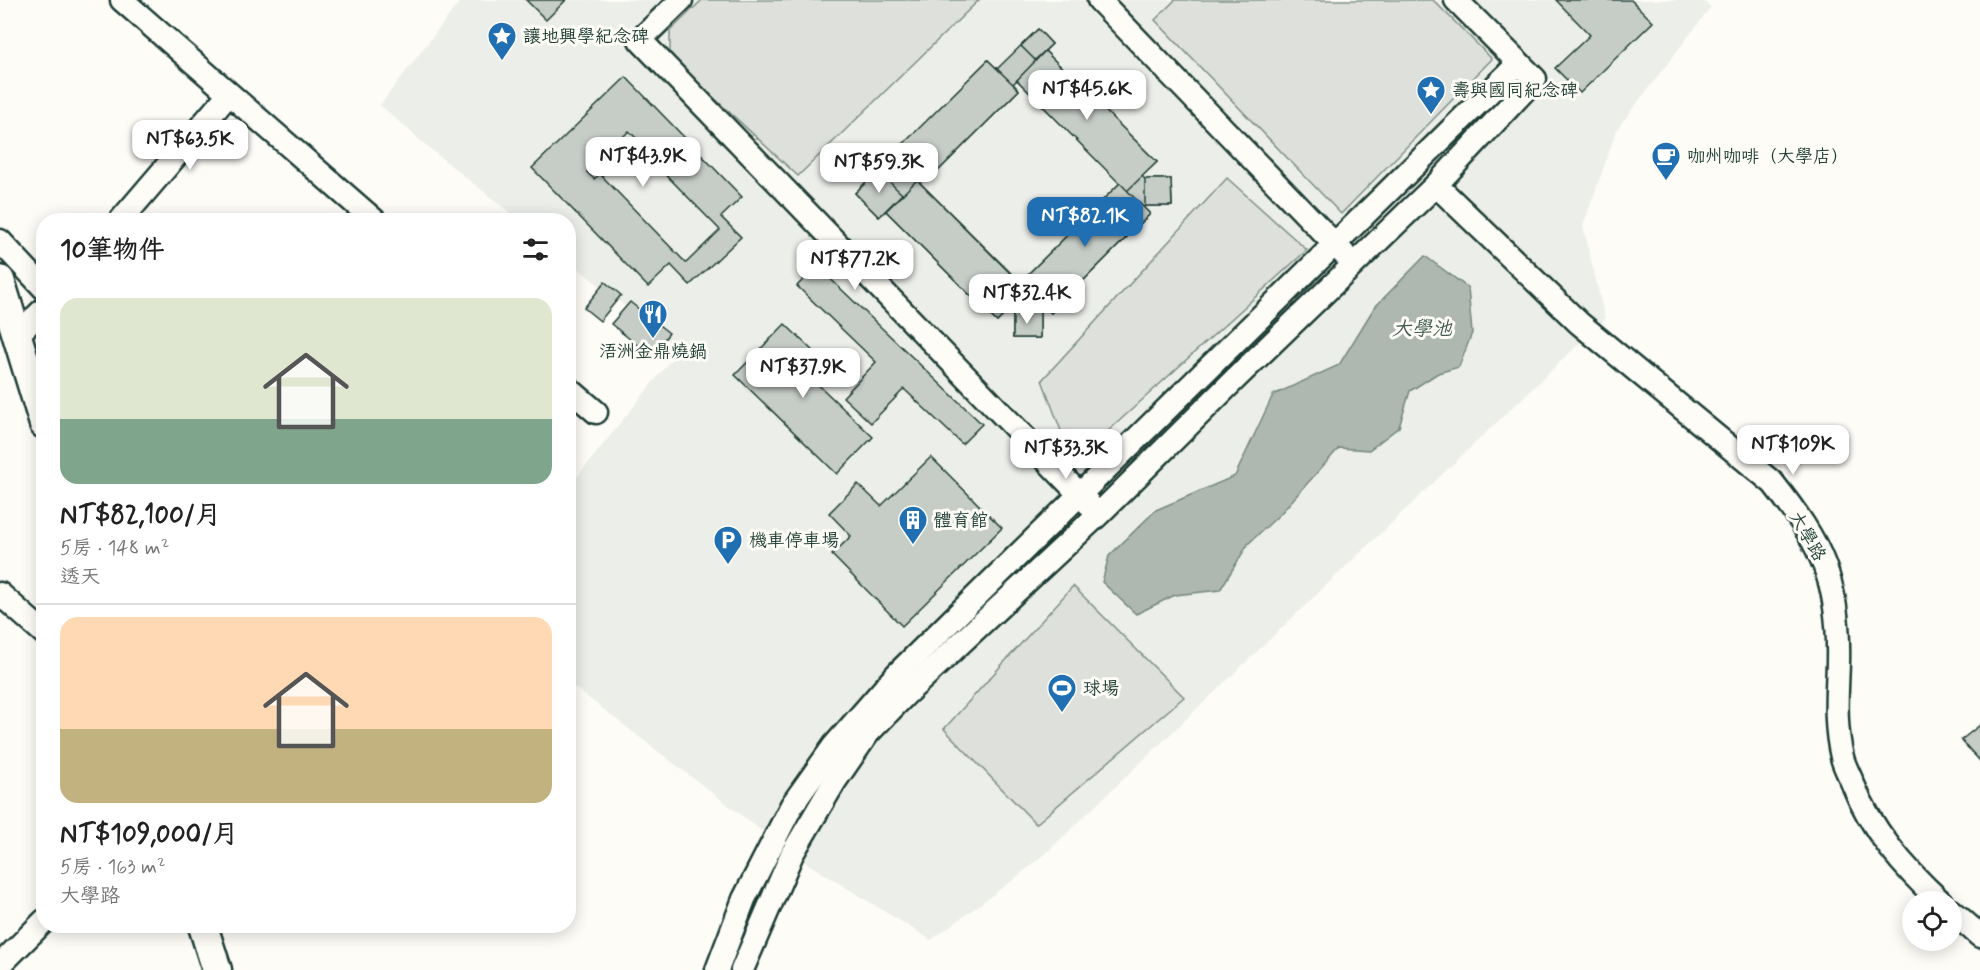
<!DOCTYPE html>
<html lang="zh-TW">
<meta charset="utf-8">
<style>
body{margin:0;font-family:Mynerve,"LXGW WenKai TC",sans-serif;background:#f6f6f6;color:#222;height:100vh;display:flex;flex-direction:column;font-size:22px;white-space:nowrap}
*{box-sizing:border-box;margin:0}
p{font-size:20px;color:#767676}
.icon{flex:none;width:33px;height:33px;fill:none;stroke:currentColor;stroke-width:2;stroke-linecap:round;stroke-linejoin:round}
.map{position:relative;flex:1;overflow:hidden}
.sheet{position:absolute;left:36px;top:213px;width:540px;height:720px;display:flex;flex-direction:column;background:#fff;border-radius:24px;box-shadow:0 3px 15px #0003}
.sheet>*{flex:none}
.controls{position:absolute;left:1902px;top:891px;display:grid;gap:12px}
.controls a{display:grid;place-items:center;width:60px;height:60px;border-radius:50%;background:#fff;box-shadow:0 3px 15px #0003;font-size:30px}
.price{position:absolute;translate:-50% -51px;padding:0 14px;border-radius:12px;background:#fff;color:#222;font-size:20px;line-height:39px;filter:drop-shadow(0 2px 3px #0008)}
.price::after{content:'';position:absolute;left:50%;top:36px;width:18px;height:14px;margin-left:-9px;background:inherit;clip-path:polygon(0 0,100% 0,50% 100%)}
.price.active{background:#1f6fb2;color:#fff}
ul{padding:0;list-style:none}
li{display:grid;align-content:center;gap:12px;height:318px;padding:0 24px}
li+li{border-top:2px solid #e0e0e0}
li span{display:grid;place-items:center;height:186px;border-radius:18px;color:#555}
li>.icon{margin-inline-start:auto}
span .icon{width:108px;height:108px;fill:#fffc;stroke-width:1}
li b{font-size:26px}
h2{display:flex;justify-content:space-between;align-items:center;height:72px;padding:0 24px;font-size:26px}
.map>svg:first-child{display:block}
</style>
<div class="map">
<svg width="1980" height="970" viewBox="0 0 1980 970">
<rect width="100%" height="100%" fill="#fdfcf7"/>
<filter id="ink" filterUnits="userSpaceOnUse"><feTurbulence type="fractalNoise" baseFrequency=".0167" numOctaves="2"/><feDisplacementMap in="SourceGraphic" scale="12" xChannelSelector="R" yChannelSelector="G"/><feConvolveMatrix kernelMatrix="1 2 1 2 8 2 1 2 1" color-interpolation-filters="sRGB"/></filter>
<g filter="url(#ink)">
<polygon fill="#eceee9" points="461,0 1701,0 1711,7 1617,129 1583,226 1605,319 1046,853 1013,880 931,940 792,854 569,683 569,487 679,350 569,261 568,220 519,220 428,147 380,105"/>
<g fill="#dde0db" stroke="#7e8e88" stroke-width="1.5">
<polygon points="702,0 979,0 798,176 670,57 670,31"/>
<polygon points="1175,0 1433,0 1492,59 1341,214 1155,20"/>
<polygon points="1227,178 1307,250 1073,463 1042,380"/>
<polygon points="1073,586 1184,697 1036,824 944,729"/>
</g>
<polygon fill="#aeb8b1" stroke="#75877f" stroke-width="1.5" points="1425,256 1468,288 1472,333 1459,367 1438,373 1410,391 1399,427 1369,450 1339,448 1280,514 1248,544 1220,590 1175,595 1136,614 1102,582 1109,556 1156,510 1235,476 1273,395 1339,365 1374,308"/>
<g fill="#c6cdc7" stroke="#1f3d34" stroke-width="1.5" fill-rule="evenodd">
<polygon points="526,0 566,0 546,20"/>
<polygon points="1556,0 1631,0 1653,22 1580,93 1555,68 1590,35"/>
<path d="M 1038,29 L 1052,44 L 1045,51 L 1157,162 L 1142,176 L 1145,179 L 1171,179 L 1172,206 L 1145,206 L 1143,207 L 1150,214 L 1051,313 L 1044,307 L 1040,311 L 1040,338 L 1013,338 L 1013,312 L 1010,309 L 997,322 L 886,211 L 879,217 L 855,193 L 988,60 L 997,69 ZM 1017,80 L 1120,183 L 1020,282 L 917,180 L 924,173 L 930,179 L 1019,90 L 1013,84 Z"/>
<polygon points="1038,29 1052,44 1035,60 1021,46"/>
<polygon points="1045,51 1157,162 1127,191 1017,80"/>
<polygon points="988,60 1019,90 930,179 899,148"/>
<path d="M 626,77 L 742,197 L 721,217 L 741,237 L 690,285 L 671,265 L 648,287 L 532,168 ZM 629,131 L 636,138 L 633,141 L 720,230 L 686,263 L 600,174 L 594,179 L 587,172 Z"/>
<polygon points="878,171 902,194 879,217 855,193"/>
<polygon points="1145,179 1171,179 1172,206 1145,206"/>
<polygon points="917,180 1028,291 997,322 886,211"/>
<polygon points="1120,183 1150,214 1051,313 1020,282"/>
<polygon points="817,266 982,424 962,444 904,389 871,423 843,397 876,362 797,286"/>
<polygon points="605,282 621,295 600,321 584,308"/>
<polygon points="630,302 669,333 651,356 611,324"/>
<polygon points="1040,311 1040,338 1013,338 1013,312"/>
<polygon points="785,324 819,357 805,372 873,437 837,474 735,375"/>
<polygon points="931,457 1002,528 902,626 832,555 851,536 829,513 858,484 881,506"/>
<polygon points="1980,725 1980,761 1961,740"/>
</g>
<g fill="none" stroke-linecap="round" stroke-linejoin="round">
<g stroke="#1f3d34" stroke-width="27">
<g id="minor">
<polyline points="122,0 374,220"/>
<polyline points="681,0 640,40 1089,504"/>
<polyline points="1099,0 1344,254"/>
<path d="M 1436,185 L 1579,323 L 1773,483 C 1821,543 1840,582 1838,662 C 1837,695 1834,723 1842,757 C 1844,766 1849,774 1852,782 C 1871,830 1904,868 1941,902"/>
<polyline points="121,220 228,95"/>
<polyline points="0,241 44,288"/>
<polyline points="17,335 44,309"/>
<polyline points="568,388 596,412"/>
<polyline points="0,594 44,633"/>
<polyline points="1952,911 1980,936"/>
<polyline points="0,965 44,921"/>
<polyline points="717,970 744,899 792,805 834,746 897,674 1519,63"/>
<polyline points="742,970 792,854 835,781 868,733 904,696 1099,514 1235,379 1436,185 1535,79 1456,0"/>
</g>
</g>
<g stroke="#1f3d34" stroke-width="33">
<g id="major">
<polyline points="0,280 44,424"/>
<polyline points="203,926 217,970"/>
</g>
</g>
<use href="#minor" stroke="#fdfcf7" stroke-width="22"/>
<use href="#major" stroke="#fdfcf7" stroke-width="28"/>
</g>
</g>
<defs>
<g id="sight-pin" transform="scale(1.5)"><path d="M0 17L-7.5 6A9.5 9.5 0 1 1 7.5 6Z" fill="#1f6fb2" stroke="#fdfcf7"/><path d="M0-6L1.8-2.2L6-1.7L2.9 1.2L3.7 5.4L0 3.3L-3.7 5.4L-2.9 1.2L-6-1.7L-1.8-2.2Z" fill="#fff"/></g>
<g id="cafe-pin" transform="scale(1.5)"><path d="M0 17L-7.5 6A9.5 9.5 0 1 1 7.5 6Z" fill="#1f6fb2" stroke="#fdfcf7"/><path d="M-5.5-4.5H6V0H3Q3 3.5 0 3.5H-2.5Q-5.5 3.5-5.5 0ZM3-3.2v2h1.7v-2ZM-6 4.5H4V6H-6Z" fill="#fff"/></g>
<g id="restaurant-pin" transform="scale(1.5)"><path d="M0 17L-7.5 6A9.5 9.5 0 1 1 7.5 6Z" fill="#1f6fb2" stroke="#fdfcf7"/><path d="M-5-6h1v4h1v-4h1v4h1v-4h1v5L-1.5 .5V6h-2V.5L-5-1ZM5-6V6H3V1.5H1.5Q1.5-4 5-6Z" fill="#fff"/></g>
<g id="building-pin" transform="scale(1.5)"><path d="M0 17L-7.5 6A9.5 9.5 0 1 1 7.5 6Z" fill="#1f6fb2" stroke="#fdfcf7"/><path d="M-4-6H4V6H1V3H-1V6H-4ZM-2.5-4.3h1.7v1.8h-1.7ZM.8-4.3h1.7v1.8H.8ZM-2.5-1h1.7V.8h-1.7ZM.8-1h1.7V.8H.8Z" fill="#fff"/></g>
<g id="parking-pin" transform="scale(1.5)"><path d="M0 17L-7.5 6A9.5 9.5 0 1 1 7.5 6Z" fill="#1f6fb2" stroke="#fdfcf7"/><path d="M-3.5-5.5H1a3.5 3.5 0 0 1 0 7H-1V5.5H-3.5ZM-1-3.4V-.6H.8a1.4 1.4 0 0 0 0-2.8Z" fill="#fff"/></g>
<g id="stadium-pin" transform="scale(1.5)"><path d="M0 17L-7.5 6A9.5 9.5 0 1 1 7.5 6Z" fill="#1f6fb2" stroke="#fdfcf7"/><path d="M0-5a6.5 5 0 1 0 0 10a6.5 5 0 1 0 0-10ZM-3.5-1.8h7v3.6h-7Z" fill="#fff"/></g>
</defs>
<g fill-rule="evenodd">
<use href="#sight-pin" x="502" y="36"/>
<use href="#sight-pin" x="1431" y="90"/>
<use href="#cafe-pin" x="1666" y="156"/>
<use href="#restaurant-pin" x="653" y="314"/>
<use href="#building-pin" x="913" y="520"/>
<use href="#parking-pin" x="728" y="540"/>
<use href="#stadium-pin" x="1062" y="688"/>
</g>
<g text-anchor="middle" stroke-width="6" stroke-linejoin="round" paint-order="stroke">
<g font-size="18" fill="#1f3d34" stroke="#fdfcf7" text-anchor="start">
<text x="523" y="42">讓地興學紀念碑</text>
<text x="1452" y="96">壽與國同紀念碑</text>
<text x="1687" y="162">咖州咖啡（大學店）</text>
<text x="653" y="357" text-anchor="middle">浯洲金鼎燒鍋</text>
<text x="934" y="526">體育館</text>
<text x="749" y="546">機車停車場</text>
<text x="1083" y="694">球場</text>
</g>
<g font-size="18" fill="#1f3d34" stroke="#fdfcf7">
<text transform="translate(1808 536) rotate(60)" y="6">大學路</text>
</g>
<g font-size="20" font-style="italic" fill="#435c53" stroke="#fdfcf7">
<text x="1422" y="335">大學池</text>
</g>
</g>
</svg>
<div class="controls">
<a><svg class="icon" aria-label="locate" viewBox="0 0 24 24"><circle cx="12" cy="12" r="6"/><path d="M12 2v4M12 18v4M2 12h4M18 12h4"/></svg></a>
</div>
<b class="price" style="left:1087px;top:121px">NT$45.6K</b>
<b class="price" style="left:190px;top:171px">NT$63.5K</b>
<b class="price" style="left:643px;top:188px">NT$43.9K</b>
<b class="price" style="left:879px;top:194px">NT$59.3K</b>
<b class="price active" style="left:1085px;top:248px">NT$82.1K</b>
<b class="price" style="left:855px;top:291px">NT$77.2K</b>
<b class="price" style="left:1027px;top:325px">NT$32.4K</b>
<b class="price" style="left:803px;top:399px">NT$37.9K</b>
<b class="price" style="left:1793px;top:476px">NT$109K</b>
<b class="price" style="left:1066px;top:480px">NT$33.3K</b>
<section class="sheet">
<h2>10筆物件<svg class="icon" aria-label="filters" viewBox="0 0 24 24"><path d="M4 7h16M4 17h16"/><circle cx="9" cy="7" r="2"/><circle cx="15" cy="17" r="2"/></svg></h2>
<ul>
<li><span style="background:linear-gradient(#dfe7d0 65%,#7fa58c 0)"><svg class="icon" aria-label="home" viewBox="0 0 24 24"><path d="M3 11l9-7 9 7M6 9v11h12V9"/></svg></span><div><b>NT$82,100/月</b><p>5房 · 148 m²</p><p>透天</p></div></li>
<li><span style="background:linear-gradient(#ffd9b3 60%,#c2b280 0)"><svg class="icon" aria-label="home" viewBox="0 0 24 24"><path d="M3 11l9-7 9 7M6 9v11h12V9"/></svg></span><div><b>NT$109,000/月</b><p>5房 · 163 m²</p><p>大學路</p></div></li>
</ul>
</section>
</div>
